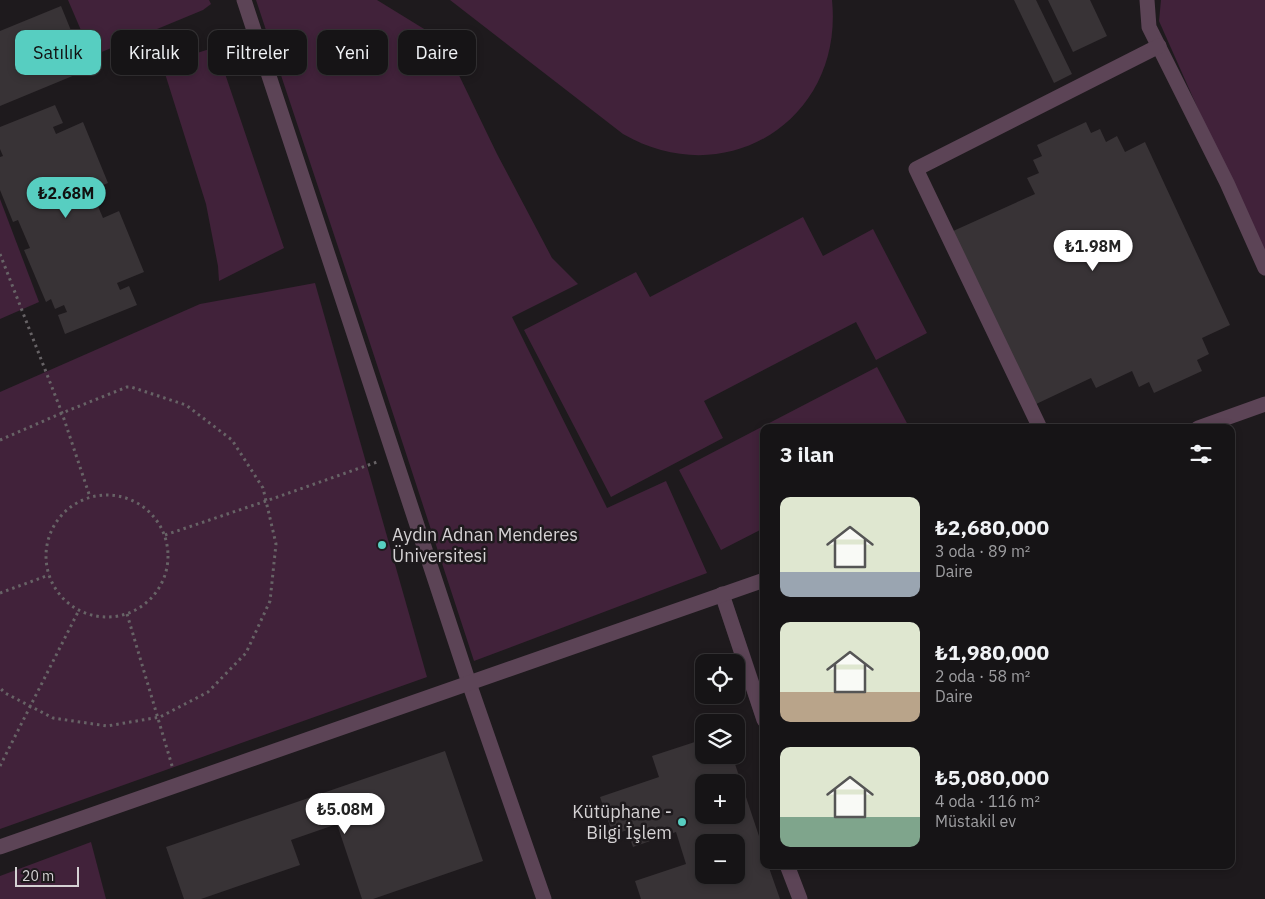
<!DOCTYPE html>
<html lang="tr">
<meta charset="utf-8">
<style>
body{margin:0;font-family:"IBM Plex Sans",sans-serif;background:#232123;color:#f1f3f6;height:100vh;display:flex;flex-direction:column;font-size:19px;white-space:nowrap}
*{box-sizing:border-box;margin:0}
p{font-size:16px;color:#9e9ea1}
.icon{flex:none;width:28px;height:28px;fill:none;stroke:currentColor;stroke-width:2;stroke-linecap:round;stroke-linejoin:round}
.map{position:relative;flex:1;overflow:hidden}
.drawer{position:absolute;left:760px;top:424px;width:475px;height:445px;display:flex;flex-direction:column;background:#161416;border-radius:10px;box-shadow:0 2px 8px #0003,0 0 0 1px #353335}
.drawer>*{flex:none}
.banner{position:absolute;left:15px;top:30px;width:475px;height:45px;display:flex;gap:10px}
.fabs{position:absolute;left:695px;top:654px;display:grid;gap:10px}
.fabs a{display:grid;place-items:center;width:50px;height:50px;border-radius:10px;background:#161416;box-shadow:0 2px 8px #0003,0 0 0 1px #353335;font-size:25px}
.scale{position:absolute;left:15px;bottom:12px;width:64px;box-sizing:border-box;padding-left:5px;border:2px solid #d5d2d4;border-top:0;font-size:14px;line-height:18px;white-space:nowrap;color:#d5d2d4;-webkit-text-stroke:4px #1e1a1d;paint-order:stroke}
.price{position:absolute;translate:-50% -42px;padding:0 11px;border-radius:18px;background:#fff;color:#222;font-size:16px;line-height:32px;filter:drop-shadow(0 1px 2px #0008)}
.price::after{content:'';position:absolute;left:50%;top:30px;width:15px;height:11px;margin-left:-8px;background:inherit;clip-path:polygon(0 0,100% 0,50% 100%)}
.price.selected{background:#57cec1;color:#111}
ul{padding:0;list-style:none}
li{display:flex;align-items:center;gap:15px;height:125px;padding:0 20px}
li span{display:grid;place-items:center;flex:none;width:140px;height:100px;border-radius:10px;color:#555}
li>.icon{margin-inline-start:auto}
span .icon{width:60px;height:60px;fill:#fffc;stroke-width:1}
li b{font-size:21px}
h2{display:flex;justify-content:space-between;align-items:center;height:60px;padding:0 20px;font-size:21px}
.pill{padding:0 18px;border-radius:10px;background:#161416;box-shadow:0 2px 8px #0003,0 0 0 1px #353335;font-size:18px;line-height:45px}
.pill.selected{background:#57cec1;color:#111}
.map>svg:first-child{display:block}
</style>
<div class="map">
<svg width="1265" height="899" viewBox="0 0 1265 899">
<rect width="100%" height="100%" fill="#1e1a1d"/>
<g fill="#41223a">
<polygon points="68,0 209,0 211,4 203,10 92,56"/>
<polygon points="256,0 377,0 442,40 497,154 552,258 578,284 512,317 607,508 666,481 707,573 474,661 363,322"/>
<path d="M 450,0 L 832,0 C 844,119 727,194 623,134 Z"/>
<polygon points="1161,0 1265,0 1265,260 1159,21"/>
<polygon points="216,47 284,248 219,281 218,266 206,204 162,64"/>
<polygon points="0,199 39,302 0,319"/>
<polygon points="803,217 823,256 873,229 927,333 876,360 856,322 704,401 723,438 611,497 524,330 636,272 650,297"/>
<polygon points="315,283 427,677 0,829 0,392 200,304"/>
<polygon points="877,367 909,427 764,428 764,528 721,550 679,470"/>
<polygon points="91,842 106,899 0,899 0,876"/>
</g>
<g fill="#383336" fill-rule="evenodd">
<polygon points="1014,0 1036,0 1072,74 1054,83"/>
<polygon points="1048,0 1090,0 1107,36 1073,52"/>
<polygon points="61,6 87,70 0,106 0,31"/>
<polygon points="55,105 63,123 53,127 56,134 83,122 108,183 91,190 103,218 119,211 144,272 117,283 120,290 129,286 137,305 65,334 58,315 67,312 64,305 55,309 51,299 46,302 24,250 30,248 18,220 13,222 0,190 0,157 3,156 0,149 0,127"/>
<polygon points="1086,122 1091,133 1100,129 1106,142 1117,136 1125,152 1145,142 1230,325 1202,338 1209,354 1197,360 1202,371 1154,393 1149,382 1139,387 1132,371 1096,388 1091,378 1032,406 951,232 1035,194 1027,178 1039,173 1033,160 1042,156 1037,145"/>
<path d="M 704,739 L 704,755 L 732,755 L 764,851 L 764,865 L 768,865 L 780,899 L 641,899 L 635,881 L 686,864 L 676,832 L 633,847 L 627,830 L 613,835 L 600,797 L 659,777 L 652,756 ZM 704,782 L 736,782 L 736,815 L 704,815 ZM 704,842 L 736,842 L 736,875 L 704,875 Z"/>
<polygon points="445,751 483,861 373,899 362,899 337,824 291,840 300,865 201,899 184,899 166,847"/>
</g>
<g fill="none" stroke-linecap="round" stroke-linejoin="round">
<g stroke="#676366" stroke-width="3" stroke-dasharray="2.5 4" stroke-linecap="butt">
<polyline points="0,254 62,413 90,497"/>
<polyline points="0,440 62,413 127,387 131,387 186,405 232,440 263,488 276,544 270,601 246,653 208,692 160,717 107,726 53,718 5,693 0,688"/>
<circle cx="107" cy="556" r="61"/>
<polyline points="165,535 266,501 377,462"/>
<polyline points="0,593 49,575"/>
<polyline points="127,614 173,769"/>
<polyline points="0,766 79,610"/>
</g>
<g stroke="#5c4456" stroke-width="15">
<polyline points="244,0 469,683 544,899"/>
<polyline points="1147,0 1149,27 1227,183 1265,268"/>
<polyline points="1040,428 916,169 1159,46"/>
<polyline points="1198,428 1265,404"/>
<polyline points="722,594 764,720"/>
<polyline points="0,847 764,580"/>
<polyline points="787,865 800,899"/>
</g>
</g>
<g fill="#57cec1" stroke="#1e1a1d" stroke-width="2">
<circle cx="382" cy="545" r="5"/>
<circle cx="682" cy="822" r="5"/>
</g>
<g text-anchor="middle" stroke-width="5" stroke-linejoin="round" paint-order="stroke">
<g font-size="18" fill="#d5d2d4" stroke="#1e1a1d" text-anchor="start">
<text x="392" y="541">Aydın Adnan Menderes<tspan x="392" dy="21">Üniversitesi</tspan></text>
<text x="672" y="818" text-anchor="end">Kütüphane -<tspan x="672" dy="21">Bilgi İşlem</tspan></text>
</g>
</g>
</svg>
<div class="fabs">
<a><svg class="icon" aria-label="locate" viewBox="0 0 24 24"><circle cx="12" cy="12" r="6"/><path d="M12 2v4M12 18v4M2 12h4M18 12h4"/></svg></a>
<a><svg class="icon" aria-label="layers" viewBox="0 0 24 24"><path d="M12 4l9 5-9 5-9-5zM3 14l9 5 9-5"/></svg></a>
<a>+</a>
<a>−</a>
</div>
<div class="scale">20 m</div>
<b class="price selected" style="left:66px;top:219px">₺2.68M</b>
<b class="price" style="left:1093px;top:272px">₺1.98M</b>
<b class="price" style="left:345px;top:835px">₺5.08M</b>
<div class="banner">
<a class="pill selected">Satılık</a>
<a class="pill">Kiralık</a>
<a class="pill">Filtreler</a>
<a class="pill">Yeni</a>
<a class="pill">Daire</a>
</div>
<section class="drawer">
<h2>3 ilan<svg class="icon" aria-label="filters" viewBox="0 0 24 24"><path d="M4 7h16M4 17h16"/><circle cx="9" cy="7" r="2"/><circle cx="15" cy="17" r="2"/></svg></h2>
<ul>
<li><span style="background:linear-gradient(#dfe7d0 75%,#9aa5b1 0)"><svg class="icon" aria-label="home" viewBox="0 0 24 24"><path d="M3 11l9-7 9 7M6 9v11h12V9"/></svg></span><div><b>₺2,680,000</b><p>3 oda · 89 m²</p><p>Daire</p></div></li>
<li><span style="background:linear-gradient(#dfe7d0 70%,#b9a48a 0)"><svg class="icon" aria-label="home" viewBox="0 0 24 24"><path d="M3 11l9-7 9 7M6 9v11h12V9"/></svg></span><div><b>₺1,980,000</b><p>2 oda · 58 m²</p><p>Daire</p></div></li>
<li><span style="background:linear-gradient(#dfe7d0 70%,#7fa58c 0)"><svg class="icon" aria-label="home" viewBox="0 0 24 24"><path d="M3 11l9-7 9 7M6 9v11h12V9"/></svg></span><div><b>₺5,080,000</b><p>4 oda · 116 m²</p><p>Müstakil ev</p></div></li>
</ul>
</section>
</div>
